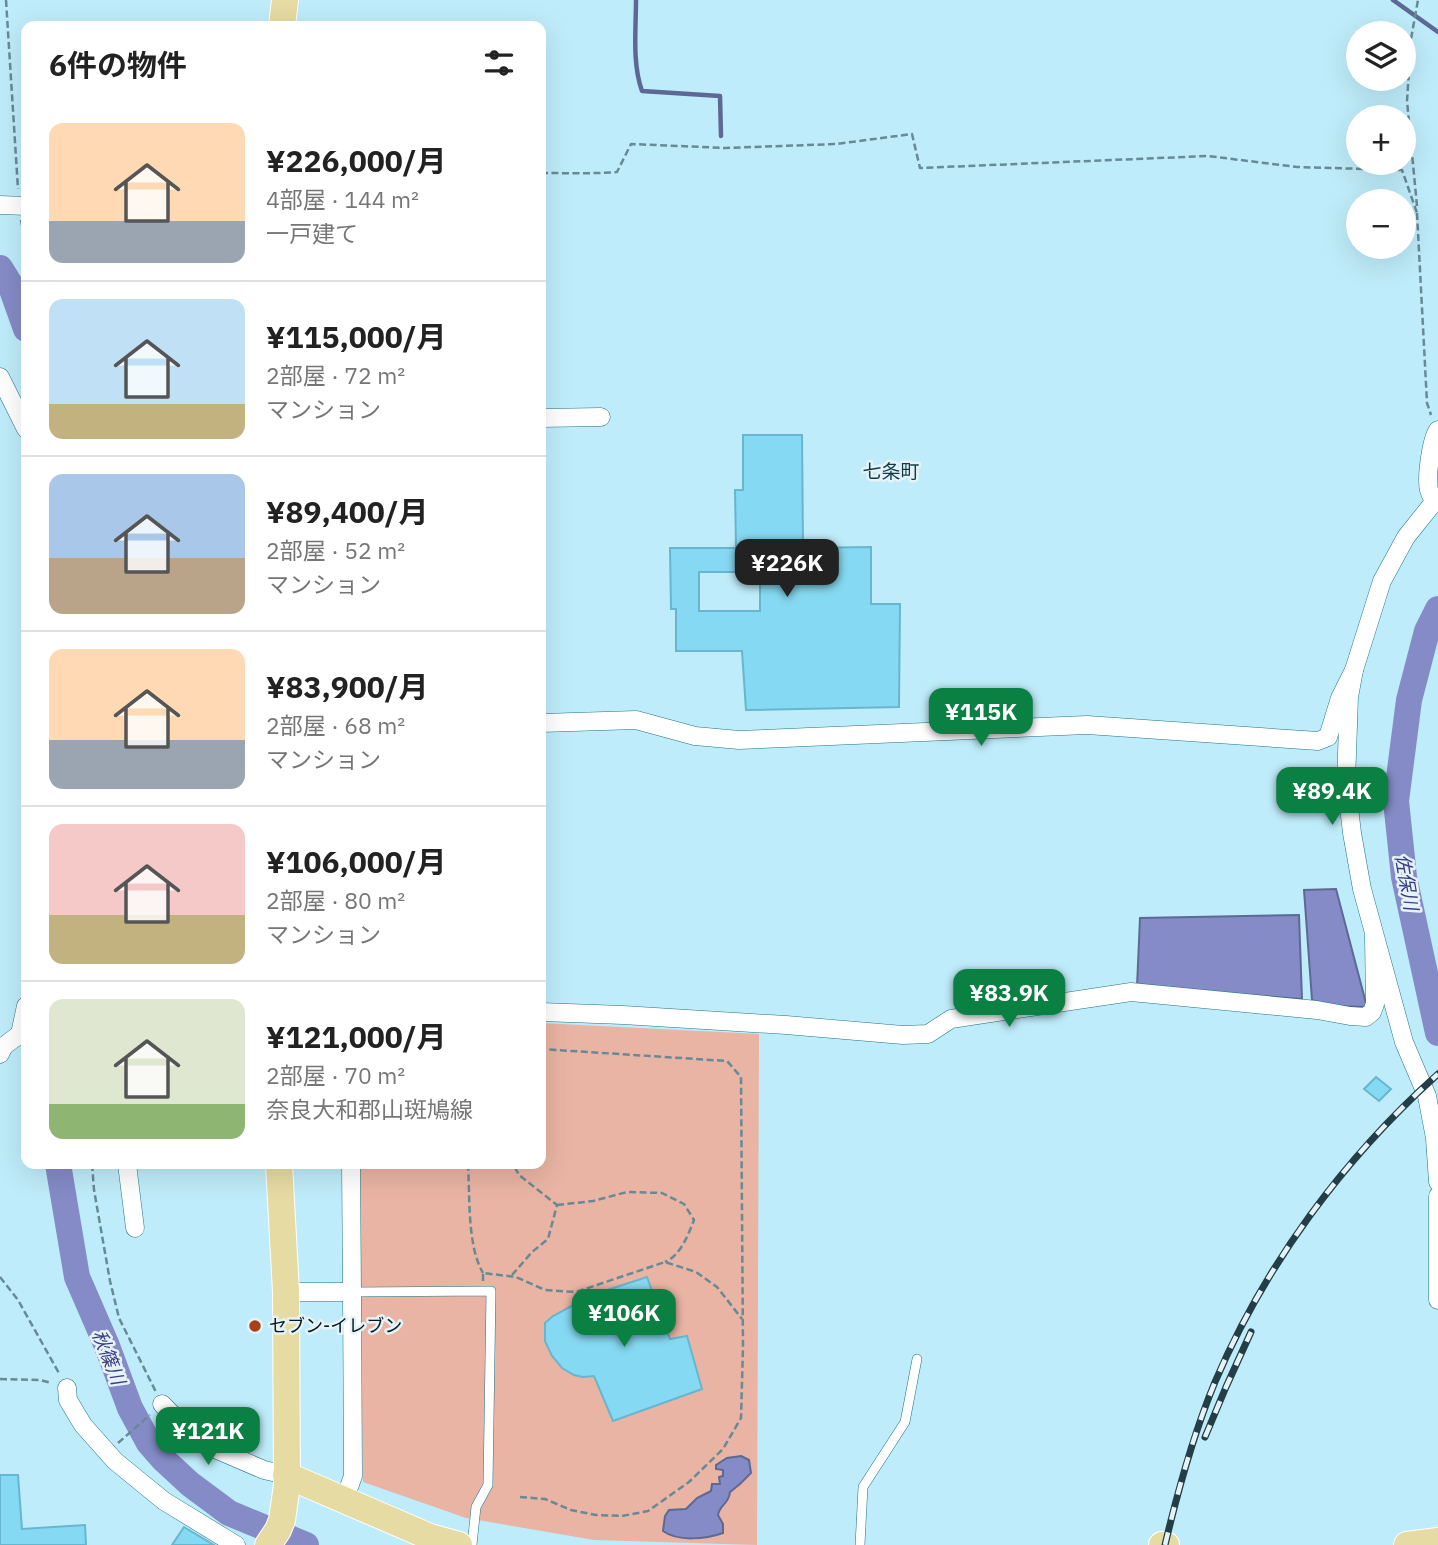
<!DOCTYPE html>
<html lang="ja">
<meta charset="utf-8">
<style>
body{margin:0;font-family:"IBM Plex Sans","Noto Sans JP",sans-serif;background:#f6f6f6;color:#222;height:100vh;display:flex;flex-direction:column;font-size:26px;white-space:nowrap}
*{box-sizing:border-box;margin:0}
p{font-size:23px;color:#767676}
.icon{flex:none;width:38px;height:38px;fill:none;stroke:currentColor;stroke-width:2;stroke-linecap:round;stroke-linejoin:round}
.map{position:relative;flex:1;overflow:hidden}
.side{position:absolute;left:21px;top:21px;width:525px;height:1148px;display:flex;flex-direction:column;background:#fff;border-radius:14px;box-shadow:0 7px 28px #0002}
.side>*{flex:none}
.controls{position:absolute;left:1346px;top:21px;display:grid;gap:14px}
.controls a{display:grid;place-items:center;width:70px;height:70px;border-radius:50%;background:#fff;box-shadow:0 7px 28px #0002;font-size:35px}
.price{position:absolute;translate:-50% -60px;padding:0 16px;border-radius:14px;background:#0b8043;color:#fff;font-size:23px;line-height:46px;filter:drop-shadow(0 2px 4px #0008)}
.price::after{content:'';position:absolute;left:50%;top:42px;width:21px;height:16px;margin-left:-10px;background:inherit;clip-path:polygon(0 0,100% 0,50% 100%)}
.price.active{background:#222;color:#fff}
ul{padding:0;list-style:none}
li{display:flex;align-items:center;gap:21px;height:175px;padding:0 28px}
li+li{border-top:2px solid #e0e0e0}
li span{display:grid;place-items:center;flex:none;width:196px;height:140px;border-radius:14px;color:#555}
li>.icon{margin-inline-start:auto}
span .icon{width:84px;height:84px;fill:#fffc;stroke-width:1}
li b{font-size:30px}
h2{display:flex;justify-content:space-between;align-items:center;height:84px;padding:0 28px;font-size:30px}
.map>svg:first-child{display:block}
</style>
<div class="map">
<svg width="1438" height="1545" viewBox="0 0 1438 1545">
<rect width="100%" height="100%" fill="#bfecfa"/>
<polygon fill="#e9b4a3" points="541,1023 759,1034 757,1545 594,1540 466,1518 363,1482 359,1164 541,1164"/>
<g fill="#848bc6" stroke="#5d6994" stroke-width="2">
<polygon points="1336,889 1367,1007 1330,1006 1312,1000 1304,890"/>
<polygon points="1299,915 1302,999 1137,987 1140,918"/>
<path d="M 741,1456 L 749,1460 L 751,1473 L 740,1484 L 730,1492 C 729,1504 720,1504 718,1515 L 723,1524 L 723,1533 C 706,1539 678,1542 663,1531 L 665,1516 L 669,1510 L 686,1509 L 697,1498 L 711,1491 L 712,1484 L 720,1484 L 719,1477 L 723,1476 L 723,1470 L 716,1469 L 716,1465 L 727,1458 Z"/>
</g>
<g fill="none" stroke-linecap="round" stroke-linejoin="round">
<g stroke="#5d6994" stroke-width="4.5">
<path d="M 636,0 C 636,29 632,63 642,91 L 720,96 L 721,136"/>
<polyline points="1393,0 1438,32"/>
</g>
<g stroke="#848bc6" stroke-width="26">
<polyline points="0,268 10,284 26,329"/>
<polyline points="1438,609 1427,631 1409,700 1396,801 1404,877 1438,1033"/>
<polyline points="58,1164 77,1277 107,1346 130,1408 149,1443 163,1459 190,1484 229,1513 306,1545"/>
</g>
</g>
<g fill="#86d9f2" stroke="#68b6cd" stroke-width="2" fill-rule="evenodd">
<path d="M 743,435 L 802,435 L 803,548 L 871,547 L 871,604 L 900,604 L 899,707 L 746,710 L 742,651 L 676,651 L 676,609 L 671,609 L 670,548 L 736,548 L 735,490 L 743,490 ZM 699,572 L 760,572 L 760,611 L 699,611 Z"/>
<polygon points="1376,1077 1391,1089 1379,1101 1364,1089"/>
<polygon points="647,1277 670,1339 687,1336 702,1389 613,1421 594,1376 583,1377 574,1375 562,1368 552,1356 545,1341 545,1323 553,1316 592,1295"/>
<polygon points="0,1475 18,1475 22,1529 85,1525 86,1545 0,1545"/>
<polygon points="184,1527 214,1545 172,1545"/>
</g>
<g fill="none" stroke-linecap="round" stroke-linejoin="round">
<g stroke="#1e7388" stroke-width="10">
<g id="service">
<polyline points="352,1292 491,1291 488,1485 476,1507 472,1545"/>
<polyline points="860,1545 863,1487 905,1422 917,1359"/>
</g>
</g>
<g stroke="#1e7388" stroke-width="19">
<g id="minor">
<polyline points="0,205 26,206"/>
<polyline points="0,377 26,429"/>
<polyline points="541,418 601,417"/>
<polyline points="1438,497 1406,537 1382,581 1354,670 1349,697 1346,782 1352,833 1362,889 1404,1042 1427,1096 1435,1138 1438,1182"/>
<path d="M 1434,501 C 1432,497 1430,494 1429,490 C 1426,478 1431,440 1438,430"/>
<polyline points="541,723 636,720 695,736 739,740 1087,725 1318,741 1328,737 1340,698 1354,670"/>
<polyline points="541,1012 623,1015 786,1025 903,1035 928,1034 951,1019 1131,992 1317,1010 1350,1016 1366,1017 1372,1012 1375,1004 1374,937"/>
<polyline points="20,1034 26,1006"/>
<polyline points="0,1054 4,1046 20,1034 26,1034"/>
<polyline points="127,1164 135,1228"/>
<polyline points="1438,1196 1438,1300"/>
<polyline points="286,1292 352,1292 351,1164"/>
<polyline points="67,1388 68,1400 83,1425 115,1461 164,1501 236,1545"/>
<polyline points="162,1404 199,1442 264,1470 286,1475"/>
<polyline points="344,1501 353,1476 352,1292"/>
</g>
</g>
<g stroke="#fff" stroke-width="28">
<g id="primary">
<polyline points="282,26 285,0"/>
<polyline points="286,1475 430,1537 459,1545"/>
<polyline points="268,1545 278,1530 282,1520 287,1485 286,1292 279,1164"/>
<polyline points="1162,1545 1166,1545"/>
<polyline points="1407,1545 1438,1541"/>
</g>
</g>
<g stroke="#678a95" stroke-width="2.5" stroke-dasharray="7 3.5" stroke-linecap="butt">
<polyline points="6,0 18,189"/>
<path d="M 541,173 C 566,173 591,174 617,172 L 631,144 L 726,148 L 836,144 L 912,134 L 920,168 L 1208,156 L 1297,167 L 1402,170 L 1417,213"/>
<polyline points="1417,206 1407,101 1411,39 1418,0"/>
<polyline points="1417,213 1427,403 1431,415"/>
<polyline points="21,220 26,245"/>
<polyline points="92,1164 94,1190 110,1281 119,1318 156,1392"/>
<path d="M 468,1164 C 470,1196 467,1246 483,1273"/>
<path d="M 557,1205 L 593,1201 L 627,1192 L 662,1193 L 684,1204 L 694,1220 C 688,1235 681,1255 665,1262"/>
<polyline points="512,1275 532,1252 548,1239 557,1205 519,1175 513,1164"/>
<polyline points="0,1277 18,1300 60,1375"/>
<polyline points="483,1281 483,1273 516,1277 545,1290 576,1292 665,1262 696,1272 717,1287 742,1319"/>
<polyline points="0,1379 40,1380 52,1383"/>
<polyline points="118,1443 150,1415"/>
<polyline points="520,1497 545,1499 571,1510 596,1515 622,1516 648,1511 689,1482 723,1449 741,1418 743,1347 741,1077 727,1061 541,1049"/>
</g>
<use href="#service" stroke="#fff" stroke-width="9"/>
<use href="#minor" stroke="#fff" stroke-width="18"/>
<use href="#primary" stroke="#e6dba3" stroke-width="26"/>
<g stroke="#233e46" stroke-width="7">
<g id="rail">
<polyline points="1205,1437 1226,1387 1251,1332"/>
<path d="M 1165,1545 C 1178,1490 1193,1435 1215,1382 C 1265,1265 1343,1159 1438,1074"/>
</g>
</g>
<use href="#rail" stroke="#e5f3f8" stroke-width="4.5" stroke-dasharray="13" stroke-linecap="butt"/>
</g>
<circle fill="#a7411b" stroke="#e5f3f8" stroke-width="2.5" cx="255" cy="1326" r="7"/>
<g text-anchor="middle" stroke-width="5" stroke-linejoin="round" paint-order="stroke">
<g font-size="18" fill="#021a21" stroke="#e5f3f8" text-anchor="start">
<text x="269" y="1332">セブン-イレブン</text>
</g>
<g font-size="19" fill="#103b46" stroke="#e5f3f8">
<text x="891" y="478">七条町</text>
</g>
<g font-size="19" font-style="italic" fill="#3b3c84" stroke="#e5f3f8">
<text transform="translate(1407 882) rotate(80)" y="7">佐保川</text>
<text transform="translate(109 1357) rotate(68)" y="7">秋篠川</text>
</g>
</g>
</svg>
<div class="controls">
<a><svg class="icon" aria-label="layers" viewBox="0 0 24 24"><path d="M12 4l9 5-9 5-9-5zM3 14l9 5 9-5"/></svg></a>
<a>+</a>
<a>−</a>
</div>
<b class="price active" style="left:787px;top:599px">¥226K</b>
<b class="price" style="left:981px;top:748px">¥115K</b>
<b class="price" style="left:1332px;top:827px">¥89.4K</b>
<b class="price" style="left:1009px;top:1029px">¥83.9K</b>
<b class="price" style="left:624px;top:1349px">¥106K</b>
<b class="price" style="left:208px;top:1467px">¥121K</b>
<section class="side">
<h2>6件の物件<svg class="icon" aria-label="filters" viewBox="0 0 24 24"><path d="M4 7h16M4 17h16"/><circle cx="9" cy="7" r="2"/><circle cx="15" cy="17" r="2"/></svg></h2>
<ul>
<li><span style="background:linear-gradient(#ffd9b3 70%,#9aa5b1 0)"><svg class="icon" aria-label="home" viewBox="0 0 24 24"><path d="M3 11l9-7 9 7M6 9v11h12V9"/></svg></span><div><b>¥226,000/月</b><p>4部屋 · 144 m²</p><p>一戸建て</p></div></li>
<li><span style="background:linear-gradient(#bfe0f5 75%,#c2b280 0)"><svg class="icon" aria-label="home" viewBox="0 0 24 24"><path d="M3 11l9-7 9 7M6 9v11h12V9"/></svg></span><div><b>¥115,000/月</b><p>2部屋 · 72 m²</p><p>マンション</p></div></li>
<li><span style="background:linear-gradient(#a9c7e8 60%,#b9a48a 0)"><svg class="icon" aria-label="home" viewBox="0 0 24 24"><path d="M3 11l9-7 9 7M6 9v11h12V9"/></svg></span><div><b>¥89,400/月</b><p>2部屋 · 52 m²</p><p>マンション</p></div></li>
<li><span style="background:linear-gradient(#ffd9b3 65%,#9aa5b1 0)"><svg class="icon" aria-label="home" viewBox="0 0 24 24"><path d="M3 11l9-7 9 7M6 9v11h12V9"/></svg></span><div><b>¥83,900/月</b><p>2部屋 · 68 m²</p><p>マンション</p></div></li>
<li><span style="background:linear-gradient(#f6c9c9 65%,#c2b280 0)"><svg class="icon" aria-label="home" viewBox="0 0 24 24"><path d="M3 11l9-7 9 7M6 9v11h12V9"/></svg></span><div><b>¥106,000/月</b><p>2部屋 · 80 m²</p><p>マンション</p></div></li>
<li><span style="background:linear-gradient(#dfe7d0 75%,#8fb573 0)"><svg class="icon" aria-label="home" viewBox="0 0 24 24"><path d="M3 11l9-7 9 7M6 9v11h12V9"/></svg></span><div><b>¥121,000/月</b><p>2部屋 · 70 m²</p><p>奈良大和郡山斑鳩線</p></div></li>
</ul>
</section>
</div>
